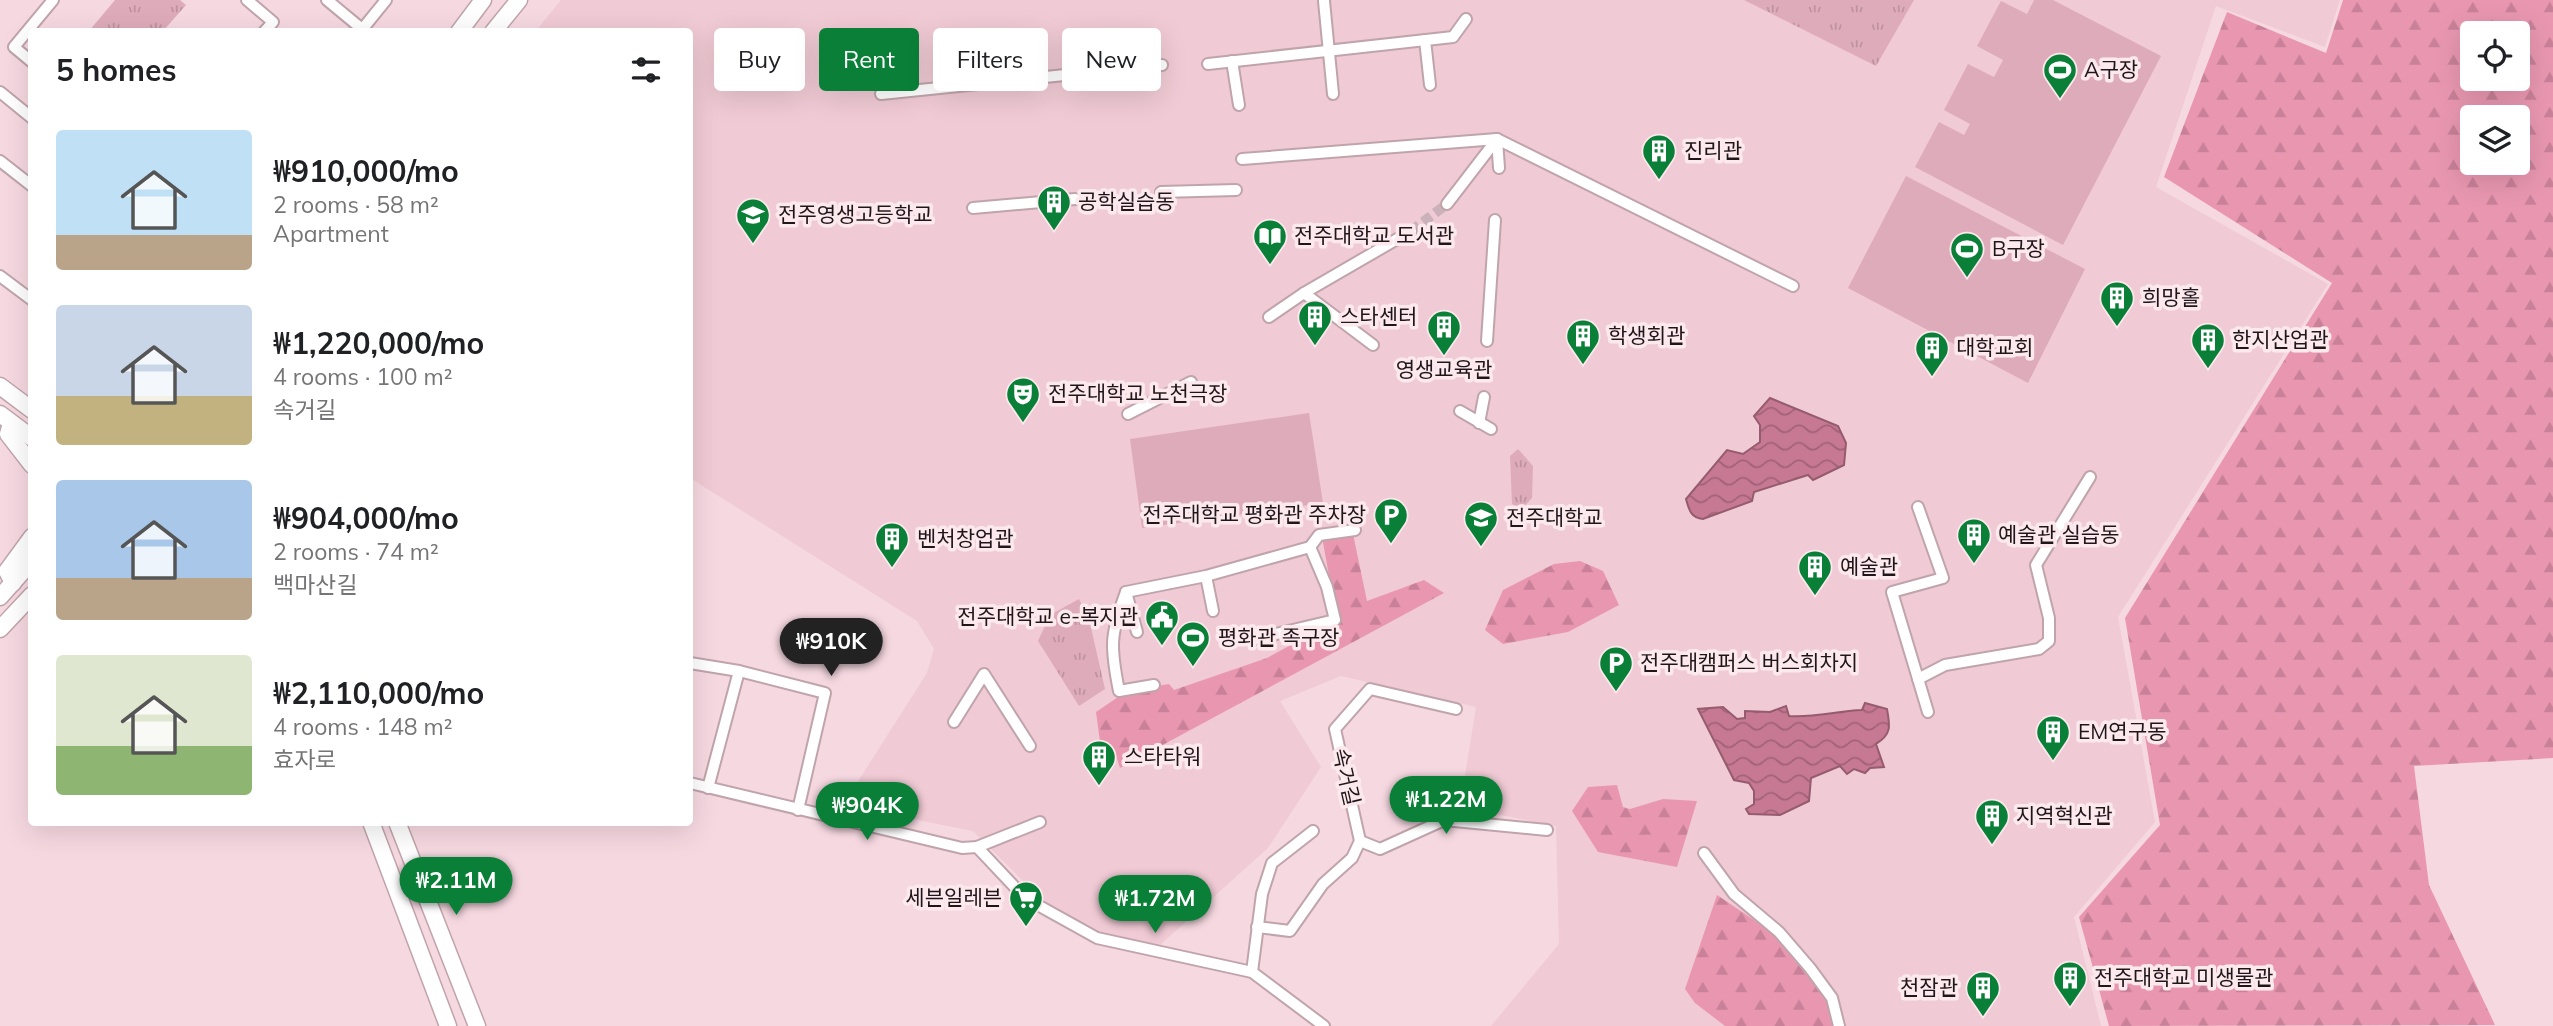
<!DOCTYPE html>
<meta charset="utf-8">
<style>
body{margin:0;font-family:Mulish,"Noto Sans KR",sans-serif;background:#f6f6f6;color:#202124;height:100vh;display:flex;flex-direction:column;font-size:26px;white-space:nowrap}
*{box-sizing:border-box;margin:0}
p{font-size:23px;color:#757577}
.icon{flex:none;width:38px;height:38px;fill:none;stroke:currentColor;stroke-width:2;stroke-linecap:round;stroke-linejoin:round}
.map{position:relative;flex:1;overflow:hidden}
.drawer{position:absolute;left:28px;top:28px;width:665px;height:798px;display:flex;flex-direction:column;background:#fff;border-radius:7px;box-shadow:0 7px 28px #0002}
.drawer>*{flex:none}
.guide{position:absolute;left:714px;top:28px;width:665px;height:63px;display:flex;gap:14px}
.tools{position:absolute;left:2460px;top:21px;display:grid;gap:14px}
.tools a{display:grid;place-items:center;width:70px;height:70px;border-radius:7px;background:#fff;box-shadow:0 7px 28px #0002;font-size:35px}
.price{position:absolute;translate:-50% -60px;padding:0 16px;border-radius:24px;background:#097f37;color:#fff;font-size:23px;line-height:46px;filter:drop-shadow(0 2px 4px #0008)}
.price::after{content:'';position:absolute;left:50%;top:42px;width:21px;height:16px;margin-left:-10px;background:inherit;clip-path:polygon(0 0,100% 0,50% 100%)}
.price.on{background:#222;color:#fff}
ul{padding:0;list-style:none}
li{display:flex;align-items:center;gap:21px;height:175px;padding:0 28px}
li span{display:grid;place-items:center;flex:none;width:196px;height:140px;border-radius:7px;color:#555}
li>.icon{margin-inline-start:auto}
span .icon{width:84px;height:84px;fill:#fffc;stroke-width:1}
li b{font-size:30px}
h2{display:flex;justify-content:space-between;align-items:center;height:84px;padding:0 28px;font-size:30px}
.tag{padding:0 24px;border-radius:7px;background:#fff;box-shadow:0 7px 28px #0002;font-size:24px;line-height:63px}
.tag.on{background:#097f37;color:#fff}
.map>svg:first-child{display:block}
</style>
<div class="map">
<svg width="2553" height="1026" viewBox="0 0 2553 1026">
<defs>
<pattern id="forest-firs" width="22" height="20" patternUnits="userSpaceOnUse" patternTransform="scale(1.75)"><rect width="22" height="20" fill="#e997b1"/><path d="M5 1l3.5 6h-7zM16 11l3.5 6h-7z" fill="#c88198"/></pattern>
<pattern id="park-tufts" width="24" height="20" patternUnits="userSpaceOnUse" patternTransform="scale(1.75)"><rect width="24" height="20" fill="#deabba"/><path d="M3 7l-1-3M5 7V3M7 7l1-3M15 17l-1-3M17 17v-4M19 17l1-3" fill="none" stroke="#be929f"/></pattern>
<pattern id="water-waves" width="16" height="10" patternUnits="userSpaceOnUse" patternTransform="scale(1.75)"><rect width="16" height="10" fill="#c77993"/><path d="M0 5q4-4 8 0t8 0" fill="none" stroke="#a16277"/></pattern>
</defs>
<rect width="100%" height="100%" fill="#f6d8e1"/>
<polygon fill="#f0cad4" points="561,0 2340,0 2325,47 2216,6 2156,187 2328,284 2118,617 2155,822 2074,917 2101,1026 1491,1026 1559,944 1556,826 1460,807 1476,707 1341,676 1280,701 1321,767 1268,848 1160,945 1103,934 1046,904 973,831 843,805 927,673 934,649 917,621 690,478 690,32 535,32"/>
<g fill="#deabba">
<polygon points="2034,0 2053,0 2161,56 2063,245 1915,167 1939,122 1964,135 1970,124 1944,110 1968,64 1994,77 2003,60 1977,46 2001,1 2027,14"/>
<polygon points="1906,176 2085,269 2028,383 1848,288"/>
<polygon points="1309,413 1323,503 1142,528 1130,439"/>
</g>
<g fill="url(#forest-firs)" fill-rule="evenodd">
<path d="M 2343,0 L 2553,0 L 2553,758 L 2414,766 L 2429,885 L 2495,1025 L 2109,1026 L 2079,917 L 2160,825 L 2125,618 L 2332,283 L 2164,177 L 2227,12 L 2326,53 ZM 2518,33 L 2518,79 L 2473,79 L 2473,33 ZM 2518,117 L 2518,163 L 2473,163 L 2473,117 Z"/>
<polygon points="1353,534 1367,601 1424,580 1444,593 1120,768 1115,752 1101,749 1096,712 1127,691 1169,684 1174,690 1267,658 1337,620 1322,537"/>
<polygon points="1580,561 1603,571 1619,605 1568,632 1503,644 1485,630 1503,590 1554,564"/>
<polygon points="1617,785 1623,807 1630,809 1663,799 1697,801 1677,867 1598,852 1572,811 1588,787"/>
<polygon points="1717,895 1769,930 1829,1001 1835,1026 1725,1026 1695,1003 1685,989"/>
</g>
<g fill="url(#park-tufts)">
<polygon points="115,0 180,0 186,5 163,31 89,31"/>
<polygon points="1744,0 1914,0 1876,66"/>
<polygon points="1518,449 1533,466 1532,498 1522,509 1512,504 1510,456"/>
<polygon points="1079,599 1089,619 1105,689 1079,706 1038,641 1050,615"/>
</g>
<g fill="url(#water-waves)" stroke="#955b6e" stroke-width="2">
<path d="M 1770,398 L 1838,426 L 1846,443 L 1844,465 L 1813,480 L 1808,475 L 1754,492 L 1752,501 L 1703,519 C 1691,518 1689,510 1686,499 L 1727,450 L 1743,454 L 1760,442 L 1760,425 L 1754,416 Z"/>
<path d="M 1865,703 L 1887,709 C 1890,726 1892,734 1876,744 L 1884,767 L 1870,768 L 1865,773 L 1854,769 L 1847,774 L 1840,766 L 1811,778 L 1809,801 L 1780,815 L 1749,814 L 1746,809 L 1754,804 L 1754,791 L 1749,783 L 1734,780 L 1698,709 L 1723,707 L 1737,719 L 1745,718 L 1745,711 L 1770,712 L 1786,706 L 1789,716 C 1814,718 1836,711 1862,710 Z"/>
</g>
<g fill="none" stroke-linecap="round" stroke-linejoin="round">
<polyline stroke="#cbb1b9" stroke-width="10" stroke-dasharray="10 5" stroke-linecap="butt" points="1411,231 1447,204"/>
<g stroke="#c0a4ac" stroke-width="14">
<g id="street">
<polyline points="247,0 273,22 264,32"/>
<polyline points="327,0 362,29"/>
<polyline points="1324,1 1333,94"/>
<polyline points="360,32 386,0"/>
<polyline points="1425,40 1430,85"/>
<polyline points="1232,61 1239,105"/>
<polyline points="32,62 14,47 53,0"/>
<polyline points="1208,64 1453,37 1466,19"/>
<polyline points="0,92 32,118"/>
<polyline points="881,94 1162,65"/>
<polyline points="1497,139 1499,168"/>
<polyline points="1242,159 1497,139 1793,286"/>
<polyline points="0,161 32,186"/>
<polyline points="1161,192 1236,190"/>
<polyline points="1447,204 1497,139"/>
<polyline points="973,208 1075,199"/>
<polyline points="0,276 32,300"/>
<polyline points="1304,293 1373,345"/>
<polyline points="1269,317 1304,293 1411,231"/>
<polyline points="1487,341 1495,220"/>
<polyline points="1460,411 1491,429"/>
<polyline points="1128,414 1191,382"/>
<polyline points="1479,423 1484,397"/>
<polyline points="1918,507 1943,578 1892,592 1928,712"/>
<polyline points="1206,576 1213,611"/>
<polyline points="1126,592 1206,576 1310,547 1319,535 1355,530"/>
<path d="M 1126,592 C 1110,635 1110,646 1119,691 L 1154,685"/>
<polyline points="1126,592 1137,632"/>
<polyline points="1255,639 1335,620 1327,587 1310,547"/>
<polyline points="690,663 739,671 825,693 798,810"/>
<polyline points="1918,679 1945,665 2039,649 2049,641 2049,618 2036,565 2090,477"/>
<polyline points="954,722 984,674 1030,746"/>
<polyline points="690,783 962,848 977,847 1040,822"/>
<polyline points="708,788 739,671"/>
<polyline points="1360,841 1380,849 1444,820 1547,830"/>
<polyline points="977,847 1025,898 1097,938 1252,972 1324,1026"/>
<polyline points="1704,853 1734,894 1779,932 1810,968 1832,998 1839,1026"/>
<polyline points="1257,927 1290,931 1323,884 1352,858 1360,841 1335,729 1370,689 1456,709"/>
<polyline points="1252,972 1262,894 1272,863 1313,831"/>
</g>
</g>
<g stroke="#c0a4ac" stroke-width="19">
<g id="secondary">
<polyline points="459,32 483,0"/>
<polyline points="493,32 519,0"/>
<polyline points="0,386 32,410"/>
<polyline points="0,414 32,438"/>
<polyline points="11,423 8,434 32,465"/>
<polyline points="13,583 7,571 32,537"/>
<polyline points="0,597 32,561"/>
<polyline points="0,629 32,595"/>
<polyline points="371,822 448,1026"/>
<polyline points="397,822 477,1026"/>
</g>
</g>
<use href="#street" stroke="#fff" stroke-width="10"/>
<use href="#secondary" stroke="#fff" stroke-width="16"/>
</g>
<defs>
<g id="stadium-pin" transform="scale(1.75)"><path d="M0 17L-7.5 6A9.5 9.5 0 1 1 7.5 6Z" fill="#097f37" stroke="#fbe9ee"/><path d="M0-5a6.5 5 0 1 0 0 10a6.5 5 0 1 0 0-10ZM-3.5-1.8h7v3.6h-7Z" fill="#fff"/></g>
<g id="building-pin" transform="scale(1.75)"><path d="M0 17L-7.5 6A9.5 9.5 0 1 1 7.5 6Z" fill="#097f37" stroke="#fbe9ee"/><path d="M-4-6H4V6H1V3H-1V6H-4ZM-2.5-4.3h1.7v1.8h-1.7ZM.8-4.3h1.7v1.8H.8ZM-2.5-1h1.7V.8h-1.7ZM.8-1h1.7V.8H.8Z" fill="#fff"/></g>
<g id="school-pin" transform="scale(1.75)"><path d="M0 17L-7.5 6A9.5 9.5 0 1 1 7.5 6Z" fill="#097f37" stroke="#fbe9ee"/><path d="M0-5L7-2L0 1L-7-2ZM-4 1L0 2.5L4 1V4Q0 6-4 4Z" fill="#fff"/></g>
<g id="library-pin" transform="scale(1.75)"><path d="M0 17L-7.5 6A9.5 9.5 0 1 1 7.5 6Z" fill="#097f37" stroke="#fbe9ee"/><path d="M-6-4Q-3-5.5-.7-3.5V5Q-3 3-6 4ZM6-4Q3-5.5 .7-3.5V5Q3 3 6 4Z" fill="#fff"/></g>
<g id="theatre-pin" transform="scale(1.75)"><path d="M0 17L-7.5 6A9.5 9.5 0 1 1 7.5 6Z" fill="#097f37" stroke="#fbe9ee"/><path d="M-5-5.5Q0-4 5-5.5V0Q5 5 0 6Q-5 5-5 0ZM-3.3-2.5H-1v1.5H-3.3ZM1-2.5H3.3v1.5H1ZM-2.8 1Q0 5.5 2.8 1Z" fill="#fff"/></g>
<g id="parking-pin" transform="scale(1.75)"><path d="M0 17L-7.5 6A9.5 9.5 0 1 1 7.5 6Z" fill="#097f37" stroke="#fbe9ee"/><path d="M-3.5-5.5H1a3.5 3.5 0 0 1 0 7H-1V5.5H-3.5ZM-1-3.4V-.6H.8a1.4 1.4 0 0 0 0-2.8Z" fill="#fff"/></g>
<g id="university-pin" transform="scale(1.75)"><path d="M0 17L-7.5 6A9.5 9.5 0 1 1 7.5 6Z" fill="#097f37" stroke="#fbe9ee"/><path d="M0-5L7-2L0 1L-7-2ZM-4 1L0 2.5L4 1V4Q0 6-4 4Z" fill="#fff"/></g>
<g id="civic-pin" transform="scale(1.75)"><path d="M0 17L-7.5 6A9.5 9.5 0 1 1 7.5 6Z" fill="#097f37" stroke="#fbe9ee"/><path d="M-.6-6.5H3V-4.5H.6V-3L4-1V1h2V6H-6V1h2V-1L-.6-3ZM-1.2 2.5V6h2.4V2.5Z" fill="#fff"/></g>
<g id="supermarket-pin" transform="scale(1.75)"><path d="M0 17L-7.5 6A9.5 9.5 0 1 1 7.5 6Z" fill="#097f37" stroke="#fbe9ee"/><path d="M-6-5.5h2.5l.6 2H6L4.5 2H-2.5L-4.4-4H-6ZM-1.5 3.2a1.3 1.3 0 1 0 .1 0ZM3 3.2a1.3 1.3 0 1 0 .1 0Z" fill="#fff"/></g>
</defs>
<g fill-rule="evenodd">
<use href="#stadium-pin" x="2060" y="70"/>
<use href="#building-pin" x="1659" y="151"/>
<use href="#building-pin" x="1054" y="202"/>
<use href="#school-pin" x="753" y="215"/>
<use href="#library-pin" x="1270" y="236"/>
<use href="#stadium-pin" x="1967" y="249"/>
<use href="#building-pin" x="2117" y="298"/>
<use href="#building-pin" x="1315" y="317"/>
<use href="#building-pin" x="1444" y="327"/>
<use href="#building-pin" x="1583" y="336"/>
<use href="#building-pin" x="2208" y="340"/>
<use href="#building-pin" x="1932" y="348"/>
<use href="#theatre-pin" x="1023" y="394"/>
<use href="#parking-pin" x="1391" y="515"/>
<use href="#university-pin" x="1481" y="518"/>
<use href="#building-pin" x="1974" y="535"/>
<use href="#building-pin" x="892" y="539"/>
<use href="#building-pin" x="1815" y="567"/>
<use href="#civic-pin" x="1162" y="617"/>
<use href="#stadium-pin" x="1193" y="638"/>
<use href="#parking-pin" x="1616" y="663"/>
<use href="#building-pin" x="2053" y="732"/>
<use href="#building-pin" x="1099" y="757"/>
<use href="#building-pin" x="1992" y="816"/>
<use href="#supermarket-pin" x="1026" y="898"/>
<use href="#building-pin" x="2070" y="978"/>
<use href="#building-pin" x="1983" y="988"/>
</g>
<g text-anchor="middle" stroke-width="7" stroke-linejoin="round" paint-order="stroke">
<g font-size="21" fill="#201619" stroke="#fbe9ee" text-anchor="start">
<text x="2084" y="77">A구장</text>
<text x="1684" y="158">진리관</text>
<text x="1078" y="209">공학실습동</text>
<text x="778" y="222">전주영생고등학교</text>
<text x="1294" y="243">전주대학교 도서관</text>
<text x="1992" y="256">B구장</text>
<text x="2142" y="305">희망홀</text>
<text x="1340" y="324">스타센터</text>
<text x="1608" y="343">학생회관</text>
<text x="2232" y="347">한지산업관</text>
<text x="1956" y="355">대학교회</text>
<text x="1444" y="377" text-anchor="middle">영생교육관</text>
<text x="1048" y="401">전주대학교 노천극장</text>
<text x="1366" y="522" text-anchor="end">전주대학교 평화관 주차장</text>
<text x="1506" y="525">전주대학교</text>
<text x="1998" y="542">예술관 실습동</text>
<text x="917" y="546">벤처창업관</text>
<text x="1840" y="574">예술관</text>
<text x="1138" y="624" text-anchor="end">전주대학교 e-복지관</text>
<text x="1218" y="645">평화관 족구장</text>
<text x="1640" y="670">전주대캠퍼스 버스회차지</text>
<text x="2078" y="739">EM연구동</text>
<text x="1124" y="764">스타타워</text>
<text x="2016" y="823">지역혁신관</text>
<text x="1002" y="905" text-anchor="end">세븐일레븐</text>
<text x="2094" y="985">전주대학교 미생물관</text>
<text x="1958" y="995" text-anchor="end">천잠관</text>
</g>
<g font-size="21" fill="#201619" stroke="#fbe9ee">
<text transform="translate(1346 777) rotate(77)" y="7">속거길</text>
</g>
</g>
</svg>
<div class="tools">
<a><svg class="icon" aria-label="locate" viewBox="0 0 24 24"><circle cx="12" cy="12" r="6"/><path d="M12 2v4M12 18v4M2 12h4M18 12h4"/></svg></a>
<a><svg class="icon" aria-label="layers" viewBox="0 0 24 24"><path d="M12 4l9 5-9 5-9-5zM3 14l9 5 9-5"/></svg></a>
</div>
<b class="price on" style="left:831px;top:678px">₩910K</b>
<b class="price" style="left:1446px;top:836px">₩1.22M</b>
<b class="price" style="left:867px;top:842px">₩904K</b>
<b class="price" style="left:456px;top:917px">₩2.11M</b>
<b class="price" style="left:1155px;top:935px">₩1.72M</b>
<div class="guide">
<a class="tag">Buy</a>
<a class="tag on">Rent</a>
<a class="tag">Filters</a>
<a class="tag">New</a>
</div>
<section class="drawer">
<h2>5 homes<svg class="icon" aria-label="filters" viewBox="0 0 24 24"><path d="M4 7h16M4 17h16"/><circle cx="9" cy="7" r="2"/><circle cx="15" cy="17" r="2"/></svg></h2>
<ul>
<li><span style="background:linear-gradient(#bfe0f5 75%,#b9a48a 0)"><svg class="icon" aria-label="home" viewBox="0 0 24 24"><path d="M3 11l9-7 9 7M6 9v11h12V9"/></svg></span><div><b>₩910,000/mo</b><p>2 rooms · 58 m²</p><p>Apartment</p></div></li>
<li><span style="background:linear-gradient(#c9d6e8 65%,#c2b280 0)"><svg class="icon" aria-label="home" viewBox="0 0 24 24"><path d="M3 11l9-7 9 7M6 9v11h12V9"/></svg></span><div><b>₩1,220,000/mo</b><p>4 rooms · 100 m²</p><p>속거길</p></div></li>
<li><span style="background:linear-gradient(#a9c7e8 70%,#b9a48a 0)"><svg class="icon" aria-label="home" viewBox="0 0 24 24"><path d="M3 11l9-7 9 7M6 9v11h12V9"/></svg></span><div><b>₩904,000/mo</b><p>2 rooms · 74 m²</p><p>백마산길</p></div></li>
<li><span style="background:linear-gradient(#dfe7d0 65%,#8fb573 0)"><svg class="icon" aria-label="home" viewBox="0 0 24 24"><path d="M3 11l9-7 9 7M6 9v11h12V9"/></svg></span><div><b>₩2,110,000/mo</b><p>4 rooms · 148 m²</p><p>효자로</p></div></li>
</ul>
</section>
</div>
